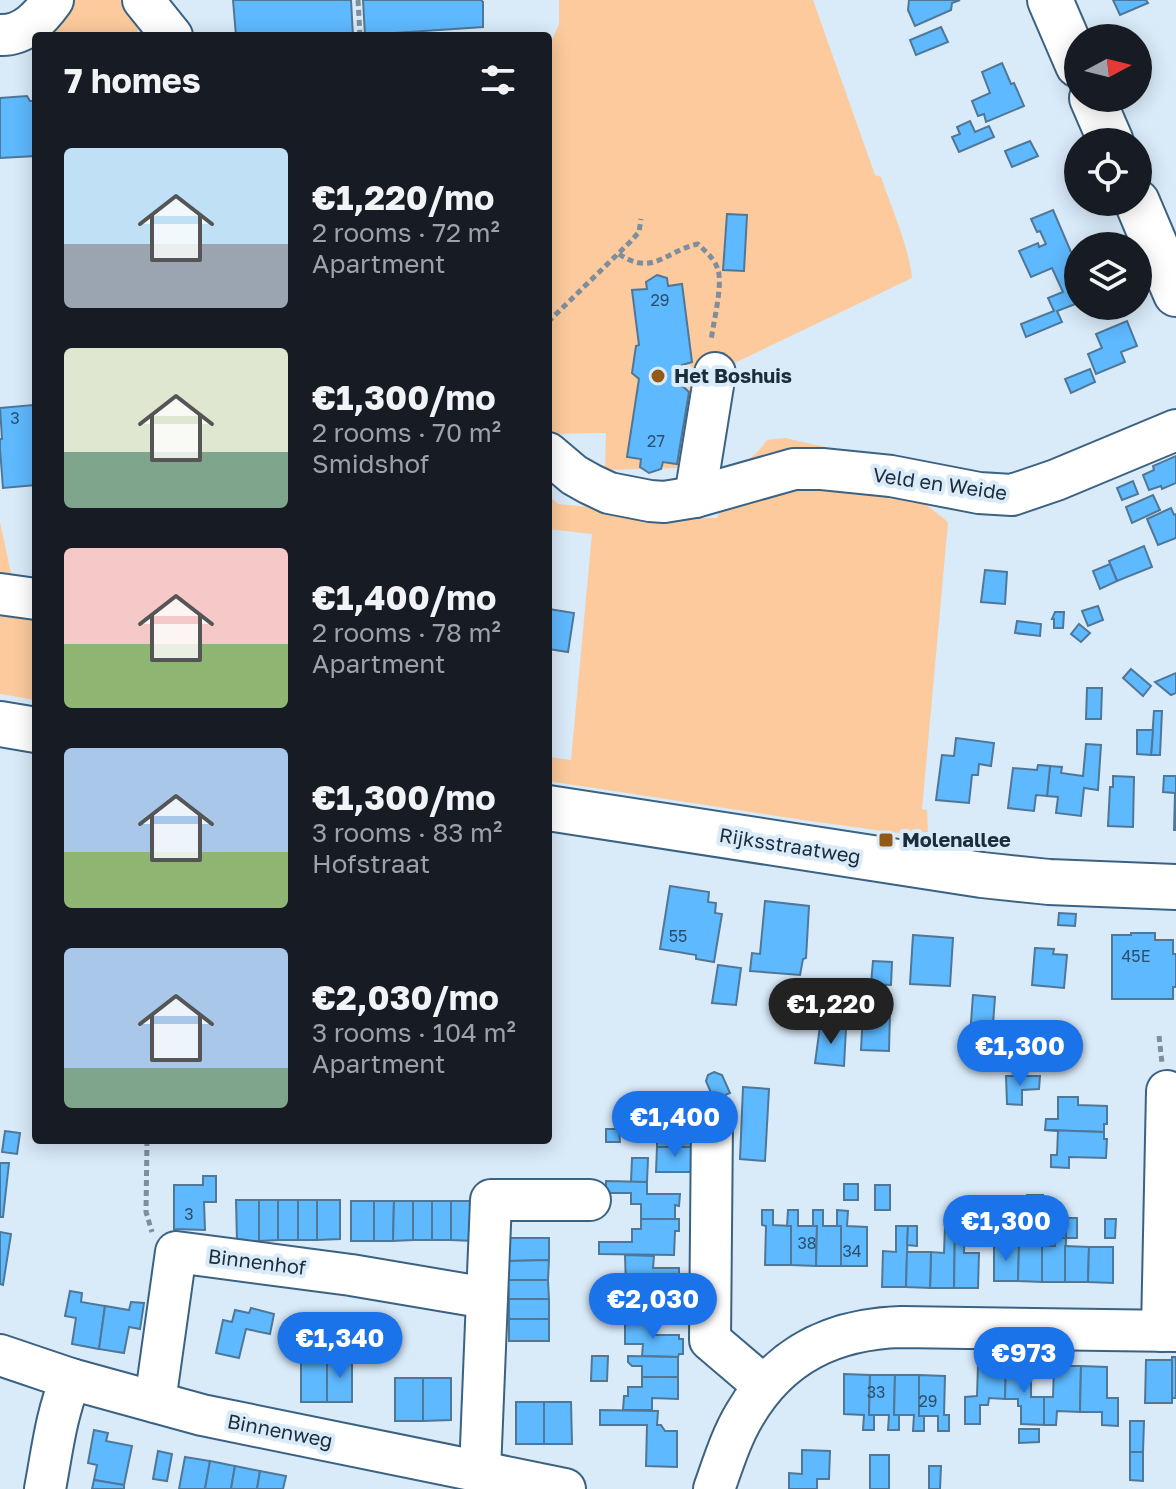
<!DOCTYPE html>
<meta charset="utf-8">
<style>
body{margin:0;font-family:"Golos Text",sans-serif;background:#242831;color:#f1f3f6;height:100vh;display:flex;flex-direction:column;font-size:30px;white-space:nowrap}
*{box-sizing:border-box;margin:0}
p{font-size:26px;color:#9ea1a6}
.icon{flex:none;width:44px;height:44px;fill:none;stroke:currentColor;stroke-width:2;stroke-linecap:round;stroke-linejoin:round}
.map{position:relative;flex:1;overflow:hidden}
.details{position:absolute;left:32px;top:32px;width:520px;height:1112px;display:flex;flex-direction:column;background:#171b24;border-radius:8px;box-shadow:0 4px 20px #0003}
.details>*{flex:none}
.needle{width:52px;rotate:83deg}
.tools{position:absolute;left:1064px;top:24px;display:grid;gap:16px}
.tools a{display:grid;place-items:center;width:88px;height:88px;border-radius:50%;background:#171b24;box-shadow:0 4px 20px #0003;font-size:40px}
.price{position:absolute;translate:-50% -68px;padding:0 18px;border-radius:28px;background:#1a73e8;color:#fff;font-size:26px;line-height:52px;filter:drop-shadow(0 2px 4px #0008)}
.price::after{content:'';position:absolute;left:50%;top:48px;width:24px;height:18px;margin-left:-12px;background:inherit;clip-path:polygon(0 0,100% 0,50% 100%)}
.price.active{background:#222;color:#fff}
ul{padding:0;list-style:none}
li{display:flex;align-items:center;gap:24px;height:200px;padding:0 32px}
li span{display:grid;place-items:center;flex:none;width:224px;height:160px;border-radius:8px;color:#555}
li>.icon{margin-inline-start:auto}
span .icon{width:96px;height:96px;fill:#fffc;stroke-width:1}
li b{font-size:34px}
h2{display:flex;justify-content:space-between;align-items:center;height:96px;padding:0 32px;font-size:34px}
.map>svg:first-child{display:block}
</style>
<div class="map">
<svg width="1176" height="1489" viewBox="0 0 1176 1489">
<rect width="100%" height="100%" fill="#d9eaf9"/>
<g fill="#fcca9c">
<polygon points="68,0 119,0 136,9 138,36 49,36 47,15"/>
<path d="M 559,0 L 813,0 L 875,175 L 881,177 C 891,207 909,247 912,278 L 722,369 L 715,467 L 605,470 L 606,433 L 548,434 L 548,49 L 559,24 Z"/>
<path d="M 785,438 L 834,449 L 892,478 L 948,522 L 922,809 L 927,810 L 928,837 C 801,821 675,800 548,781 L 548,757 L 571,760 L 592,534 L 548,529 L 548,495 L 558,504 L 702,518 L 717,518 L 739,463 C 752,460 759,451 767,440 Z"/>
<polygon points="0,522 12,578 36,589 36,700 0,694"/>
</g>
<g fill="#5eb9ff" stroke="#4f7797" stroke-width="2">
<polygon points="233,0 351,0 353,36 308,36 308,34 291,36 236,36"/>
<polygon points="363,0 481,0 483,2 483,27 365,35"/>
<polygon points="909,0 960,0 952,3 951,10 915,26 908,10"/>
<polygon points="1113,0 1146,0 1148,3 1120,15"/>
<polygon points="941,27 948,42 916,55 910,40"/>
<polygon points="1002,63 1011,84 1014,83 1024,106 986,122 984,114 978,116 972,101 990,93 982,72"/>
<polygon points="27,96 30,101 36,101 36,156 0,158 0,98"/>
<polygon points="970,121 975,132 989,126 994,137 959,152 952,137 960,134 957,127"/>
<polygon points="1030,141 1038,156 1012,167 1005,151"/>
<polygon points="1053,210 1074,259 1071,260 1078,277 1078,303 1057,311 1062,322 1026,337 1021,324 1054,311 1048,298 1063,292 1052,268 1031,277 1019,251 1038,243 1039,247 1046,244 1040,231 1037,232 1031,219"/>
<polygon points="727,214 747,215 744,271 723,270"/>
<polygon points="657,275 667,278 668,286 682,284 692,362 682,365 679,383 689,392 677,464 663,462 661,469 649,473 640,467 641,459 627,457 639,379 632,373 636,346 639,345 632,290 647,289 646,282"/>
<polygon points="1127,321 1137,346 1121,352 1125,362 1096,374 1088,354 1102,348 1096,334"/>
<polygon points="1090,369 1095,382 1071,393 1065,379"/>
<polygon points="33,405 36,435 36,485 3,488 0,449 0,439 2,439 0,408"/>
<polygon points="1176,456 1176,483 1162,489 1161,486 1149,490 1143,475 1154,470 1153,466"/>
<polygon points="1133,481 1138,494 1122,500 1117,488"/>
<polygon points="1153,495 1160,510 1132,523 1126,507"/>
<polygon points="1171,508 1174,515 1176,514 1176,538 1158,545 1147,519"/>
<polygon points="1144,546 1152,567 1117,581 1109,561"/>
<polygon points="1110,564 1117,581 1100,589 1093,571"/>
<polygon points="985,570 1007,572 1005,604 981,602"/>
<polygon points="1098,606 1103,620 1088,626 1082,611"/>
<polygon points="549,609 574,613 568,652 548,649"/>
<polygon points="1055,612 1064,612 1063,628 1054,628 1054,619 1052,619"/>
<polygon points="1017,621 1041,624 1040,636 1015,633"/>
<polygon points="1079,624 1090,633 1081,642 1071,634"/>
<polygon points="1131,669 1151,686 1143,696 1123,678"/>
<polygon points="1176,673 1176,693 1171,695 1155,682"/>
<polygon points="1087,688 1102,688 1101,719 1086,719"/>
<polygon points="1154,711 1162,711 1160,755 1151,755"/>
<polygon points="1137,730 1153,730 1151,755 1137,754"/>
<polygon points="956,738 994,743 991,766 979,764 978,775 972,775 969,803 936,800 942,755 954,756"/>
<polygon points="1086,744 1101,745 1098,790 1084,788 1081,816 1056,813 1058,797 1047,796 1050,766 1062,767 1061,773 1083,776"/>
<polygon points="1038,765 1050,766 1047,796 1036,795 1034,811 1008,808 1013,768 1037,770"/>
<polygon points="1113,776 1134,777 1133,827 1108,826 1110,787 1113,787"/>
<polygon points="1164,776 1176,776 1176,830 1174,830 1175,793 1163,792"/>
<polygon points="670,886 709,892 708,902 716,903 715,913 722,914 714,962 696,959 696,955 660,949"/>
<polygon points="765,901 809,906 806,958 803,959 800,975 750,971 752,953 760,954"/>
<polygon points="1059,913 1076,914 1075,926 1058,925"/>
<polygon points="1131,933 1155,933 1155,940 1173,940 1173,954 1176,954 1176,987 1173,987 1173,999 1112,999 1112,935 1131,935"/>
<polygon points="913,935 953,938 950,986 910,984"/>
<polygon points="1035,948 1054,949 1053,954 1067,955 1064,988 1032,985"/>
<polygon points="873,961 892,962 891,985 871,984"/>
<polygon points="718,965 741,968 736,1005 712,1003"/>
<polygon points="973,995 995,997 992,1038 970,1036"/>
<polygon points="863,1012 890,1013 889,1051 861,1050"/>
<polygon points="820,1026 846,1028 844,1066 815,1063"/>
<polygon points="1011,1029 1036,1030 1036,1055 1011,1054"/>
<polygon points="714,1072 722,1075 730,1093 714,1100 706,1081 708,1075"/>
<polygon points="1006,1076 1040,1076 1039,1089 1022,1090 1022,1105 1007,1104"/>
<polygon points="743,1087 769,1089 765,1161 740,1159"/>
<polygon points="1058,1097 1078,1097 1078,1105 1107,1106 1107,1124 1104,1124 1104,1132 1045,1130 1046,1119 1058,1119"/>
<polygon points="641,1114 659,1115 659,1122 696,1123 696,1133 692,1133 691,1147 657,1147 657,1132 641,1132"/>
<polygon points="606,1129 619,1129 620,1142 606,1142"/>
<polygon points="1045,1130 1104,1132 1104,1139 1107,1139 1106,1158 1069,1157 1069,1168 1051,1167 1051,1155 1057,1155 1058,1131"/>
<polygon points="5,1131 20,1133 17,1154 2,1152"/>
<polygon points="657,1147 696,1147 695,1159 691,1159 691,1172 656,1172"/>
<polygon points="632,1158 648,1158 647,1182 631,1182"/>
<polygon points="0,1163 9,1163 3,1217 0,1217"/>
<polygon points="203,1176 216,1176 216,1202 204,1202 205,1230 174,1229 174,1185 203,1185"/>
<polygon points="606,1181 647,1182 647,1194 680,1194 679,1206 675,1205 675,1219 641,1219 641,1204 631,1204 631,1193 606,1193"/>
<rect x="844" y="1184" width="14" height="16"/>
<rect x="875" y="1185" width="15" height="25"/>
<polygon points="1027,1195 1043,1195 1043,1206 1027,1207"/>
<polygon points="236,1200 259,1200 259,1241 237,1241"/>
<polygon points="259,1200 278,1200 278,1240 259,1241"/>
<rect x="278" y="1200" width="20" height="40"/>
<rect x="298" y="1200" width="19" height="40"/>
<polygon points="317,1200 340,1200 340,1239 317,1240"/>
<rect x="351" y="1201" width="23" height="40"/>
<polygon points="374,1201 394,1201 393,1241 374,1241"/>
<polygon points="394,1201 413,1201 413,1240 393,1241"/>
<rect x="413" y="1201" width="19" height="39"/>
<rect x="432" y="1201" width="19" height="39"/>
<polygon points="451,1201 474,1201 474,1241 451,1240"/>
<polygon points="762,1210 773,1210 773,1225 791,1226 791,1265 765,1265 766,1226 762,1225"/>
<polygon points="788,1210 798,1210 798,1226 817,1226 816,1266 791,1265 791,1226 787,1226"/>
<polygon points="813,1210 823,1210 823,1226 841,1226 841,1266 816,1266 817,1226 813,1226"/>
<polygon points="837,1210 848,1211 847,1226 867,1227 867,1266 841,1266 841,1226 837,1226"/>
<polygon points="1010,1217 1019,1217 1019,1237 1009,1237"/>
<rect x="1057" y="1218" width="9" height="20"/>
<rect x="1066" y="1218" width="11" height="20"/>
<polygon points="641,1219 679,1219 679,1231 675,1231 674,1255 599,1254 599,1242 632,1242 632,1229 641,1229"/>
<polygon points="1105,1219 1116,1219 1115,1238 1105,1238"/>
<polygon points="896,1226 908,1226 906,1287 882,1287 883,1251 896,1252"/>
<polygon points="908,1226 917,1226 917,1246 907,1245"/>
<polygon points="945,1226 955,1226 954,1288 930,1288 931,1252 944,1253"/>
<polygon points="955,1226 965,1226 964,1253 979,1253 978,1288 954,1288"/>
<polygon points="0,1232 11,1234 3,1285 0,1284"/>
<polygon points="508,1238 549,1238 549,1260 508,1261"/>
<polygon points="1055,1238 1066,1238 1065,1282 1042,1282 1042,1246 1055,1246"/>
<polygon points="994,1245 1019,1246 1018,1281 994,1281"/>
<polygon points="1019,1246 1042,1246 1042,1282 1018,1281"/>
<polygon points="1065,1246 1089,1247 1088,1282 1065,1282"/>
<polygon points="1089,1247 1113,1247 1113,1283 1088,1282"/>
<polygon points="907,1252 931,1252 930,1288 906,1287"/>
<polygon points="625,1255 654,1256 653,1268 679,1268 679,1291 643,1290 643,1288 626,1287"/>
<polygon points="549,1260 548,1280 508,1280 508,1261"/>
<polygon points="508,1280 548,1280 549,1299 509,1299"/>
<polygon points="632,1288 643,1288 643,1290 679,1291 679,1311 653,1311 653,1324 625,1323 625,1299 632,1299"/>
<polygon points="70,1291 82,1293 81,1302 105,1306 99,1349 72,1344 76,1318 65,1316"/>
<rect x="509" y="1299" width="40" height="20"/>
<polygon points="131,1302 144,1303 140,1329 129,1327 124,1353 99,1349 105,1306 129,1310"/>
<polygon points="251,1308 274,1314 270,1334 246,1329 239,1358 216,1353 223,1320 232,1322 235,1310 249,1313"/>
<rect x="509" y="1319" width="40" height="22"/>
<polygon points="625,1323 653,1324 653,1335 679,1335 679,1339 683,1339 683,1354 679,1354 678,1357 642,1356 643,1344 625,1344"/>
<polygon points="592,1356 608,1356 607,1381 591,1381"/>
<polygon points="628,1356 678,1357 678,1377 642,1377 642,1366 632,1366 628,1362"/>
<polygon points="1172,1357 1176,1357 1176,1398 1171,1398"/>
<rect x="301" y="1359" width="26" height="43"/>
<rect x="327" y="1359" width="25" height="43"/>
<polygon points="1146,1360 1172,1360 1172,1403 1145,1403"/>
<polygon points="978,1365 1006,1365 1005,1399 989,1398 988,1405 980,1405 980,1424 965,1424 965,1397 977,1396"/>
<polygon points="1006,1365 1031,1366 1031,1397 1044,1397 1044,1425 1021,1424 1021,1406 1018,1406 1018,1399 1005,1399"/>
<polygon points="1054,1366 1081,1366 1080,1412 1057,1411 1056,1425 1044,1425 1044,1397 1053,1397"/>
<polygon points="1081,1366 1107,1367 1107,1398 1118,1398 1118,1426 1102,1425 1102,1412 1080,1412"/>
<polygon points="844,1374 870,1375 869,1415 874,1415 874,1430 863,1430 864,1415 844,1414"/>
<polygon points="870,1375 895,1375 894,1415 899,1415 899,1430 888,1430 889,1415 869,1415"/>
<polygon points="895,1375 919,1375 919,1416 924,1416 924,1431 913,1431 914,1415 894,1415"/>
<polygon points="919,1375 945,1376 944,1415 949,1415 949,1431 938,1431 938,1416 919,1416"/>
<polygon points="642,1377 678,1377 678,1399 652,1398 652,1410 623,1410 624,1396 628,1396 628,1387 642,1387"/>
<rect x="395" y="1378" width="28" height="43"/>
<polygon points="423,1378 451,1378 451,1420 423,1421"/>
<rect x="516" y="1402" width="28" height="42"/>
<polygon points="544,1402 571,1402 572,1444 544,1444"/>
<polygon points="600,1410 658,1411 657,1425 661,1425 665,1431 677,1431 677,1467 646,1466 647,1425 600,1425"/>
<polygon points="1130,1421 1144,1421 1143,1452 1130,1452"/>
<polygon points="1019,1429 1039,1429 1039,1442 1019,1443"/>
<polygon points="94,1430 108,1433 106,1441 132,1446 124,1485 94,1480 97,1465 88,1463"/>
<polygon points="802,1450 830,1451 829,1479 817,1479 817,1489 789,1489 789,1473 802,1474"/>
<polygon points="158,1451 172,1454 167,1481 153,1479"/>
<polygon points="1130,1452 1143,1452 1143,1481 1130,1480"/>
<rect x="870" y="1455" width="19" height="34"/>
<polygon points="185,1457 210,1461 205,1489 179,1489"/>
<polygon points="210,1461 235,1466 231,1489 205,1489"/>
<polygon points="235,1466 260,1471 257,1489 231,1489"/>
<polygon points="929,1466 941,1466 940,1489 929,1489"/>
<polygon points="260,1471 286,1476 283,1489 257,1489"/>
<polygon points="94,1480 124,1485 124,1489 92,1489"/>
</g>
<g fill="none" stroke-linecap="round" stroke-linejoin="round">
<g stroke="#3b6282" stroke-width="44">
<g id="minor">
<polyline points="143,0 172,36"/>
<path d="M 0,35 C 24,36 40,18 53,0"/>
<polyline points="548,453 574,475 590,484 609,493 650,501 664,502 695,497 794,469 822,469 891,476 979,493 1012,495 1056,480 1176,430"/>
<polyline points="695,497 715,373"/>
<polyline points="0,594 36,599"/>
<polyline points="712,1121 710,1340 764,1386"/>
<polyline points="1162,1331 1167,1091"/>
<polyline points="0,1355 71,1379 202,1415 565,1489"/>
<polyline points="155,1402 176,1252 351,1275 487,1298"/>
<polyline points="480,1471 491,1200 590,1200"/>
<path d="M 45,1489 C 52,1452 56,1414 71,1379"/>
<path d="M 714,1489 C 723,1464 731,1437 745,1414 C 780,1354 834,1329 901,1327 L 1176,1331"/>
</g>
</g>
<g stroke="#3b6282" stroke-width="48">
<g id="major">
<polyline points="1050,0 1078,65"/>
<polyline points="1092,98 1111,142"/>
<polyline points="1137,202 1176,294"/>
<polyline points="0,724 36,730"/>
<polyline points="548,808 982,875 1049,882 1176,887"/>
</g>
</g>
<g stroke="#7e8e9d" stroke-width="5" stroke-dasharray="6 4" stroke-linecap="butt">
<polyline points="358,0 360,36"/>
<path d="M 619,254 C 653,277 665,251 698,244 C 706,252 715,259 718,270 C 723,285 713,324 711,341"/>
<polyline points="548,322 630,242 639,232 641,219"/>
<polyline points="1159,1036 1162,1063"/>
<polyline points="147,1140 146,1212 152,1232"/>
</g>
<use href="#minor" stroke="#fff" stroke-width="40"/>
<use href="#major" stroke="#fff" stroke-width="44"/>
</g>
<g fill="#935916" stroke="#d9eaf9" stroke-width="3">
<circle cx="658" cy="376" r="8"/>
<rect x="878" y="832" width="16" height="16" rx="4"/>
</g>
<g text-anchor="middle" stroke-width="8" stroke-linejoin="round" paint-order="stroke">
<g font-size="16" fill="#2c4f6b">
<text x="660" y="306">29</text>
<text x="15" y="424">3</text>
<text x="656" y="447">27</text>
<text x="678" y="942">55</text>
<text x="1136" y="962">45E</text>
<text x="189" y="1220">3</text>
<text x="807" y="1249">38</text>
<text x="852" y="1257">34</text>
<text x="876" y="1398">33</text>
<text x="928" y="1407">29</text>
</g>
<g font-size="20" font-weight="bold" fill="#1c2c3a" stroke="#d9eaf9" text-anchor="start">
<text x="674" y="383">Het Boshuis</text>
<text x="902" y="847">Molenallee</text>
</g>
<g font-size="20" fill="#1c2c3a" stroke="#d9eaf9">
<text transform="translate(940 484) rotate(8)" y="7">Veld en Weide</text>
<text transform="translate(790 846) rotate(9)" y="7">Rijksstraatweg</text>
<text transform="translate(257 1262) rotate(7)" y="7">Binnenhof</text>
<text transform="translate(280 1431) rotate(11)" y="7">Binnenweg</text>
</g>
</g>
</svg>
<div class="tools">
<a><svg class="needle" viewBox="-14 -14 28 28"><path d="M0-13l5 13h-10z" fill="#e53935"/><path d="M0 13l5-13h-10z" fill="#9ea1a6"/></svg></a>
<a><svg class="icon" aria-label="locate" viewBox="0 0 24 24"><circle cx="12" cy="12" r="6"/><path d="M12 2v4M12 18v4M2 12h4M18 12h4"/></svg></a>
<a><svg class="icon" aria-label="layers" viewBox="0 0 24 24"><path d="M12 4l9 5-9 5-9-5zM3 14l9 5 9-5"/></svg></a>
</div>
<b class="price active" style="left:831px;top:1046px">€1,220</b>
<b class="price" style="left:1020px;top:1088px">€1,300</b>
<b class="price" style="left:675px;top:1159px">€1,400</b>
<b class="price" style="left:1006px;top:1263px">€1,300</b>
<b class="price" style="left:653px;top:1341px">€2,030</b>
<b class="price" style="left:340px;top:1380px">€1,340</b>
<b class="price" style="left:1024px;top:1395px">€973</b>
<section class="details">
<h2>7 homes<svg class="icon" aria-label="filters" viewBox="0 0 24 24"><path d="M4 7h16M4 17h16"/><circle cx="9" cy="7" r="2"/><circle cx="15" cy="17" r="2"/></svg></h2>
<ul>
<li><span style="background:linear-gradient(#bfe0f5 60%,#9aa5b1 0)"><svg class="icon" aria-label="home" viewBox="0 0 24 24"><path d="M3 11l9-7 9 7M6 9v11h12V9"/></svg></span><div><b>€1,220/mo</b><p>2 rooms · 72 m²</p><p>Apartment</p></div></li>
<li><span style="background:linear-gradient(#dfe7d0 65%,#7fa58c 0)"><svg class="icon" aria-label="home" viewBox="0 0 24 24"><path d="M3 11l9-7 9 7M6 9v11h12V9"/></svg></span><div><b>€1,300/mo</b><p>2 rooms · 70 m²</p><p>Smidshof</p></div></li>
<li><span style="background:linear-gradient(#f6c9c9 60%,#8fb573 0)"><svg class="icon" aria-label="home" viewBox="0 0 24 24"><path d="M3 11l9-7 9 7M6 9v11h12V9"/></svg></span><div><b>€1,400/mo</b><p>2 rooms · 78 m²</p><p>Apartment</p></div></li>
<li><span style="background:linear-gradient(#a9c7e8 65%,#8fb573 0)"><svg class="icon" aria-label="home" viewBox="0 0 24 24"><path d="M3 11l9-7 9 7M6 9v11h12V9"/></svg></span><div><b>€1,300/mo</b><p>3 rooms · 83 m²</p><p>Hofstraat</p></div></li>
<li><span style="background:linear-gradient(#a9c7e8 75%,#7fa58c 0)"><svg class="icon" aria-label="home" viewBox="0 0 24 24"><path d="M3 11l9-7 9 7M6 9v11h12V9"/></svg></span><div><b>€2,030/mo</b><p>3 rooms · 104 m²</p><p>Apartment</p></div></li>
</ul>
</section>
</div>
